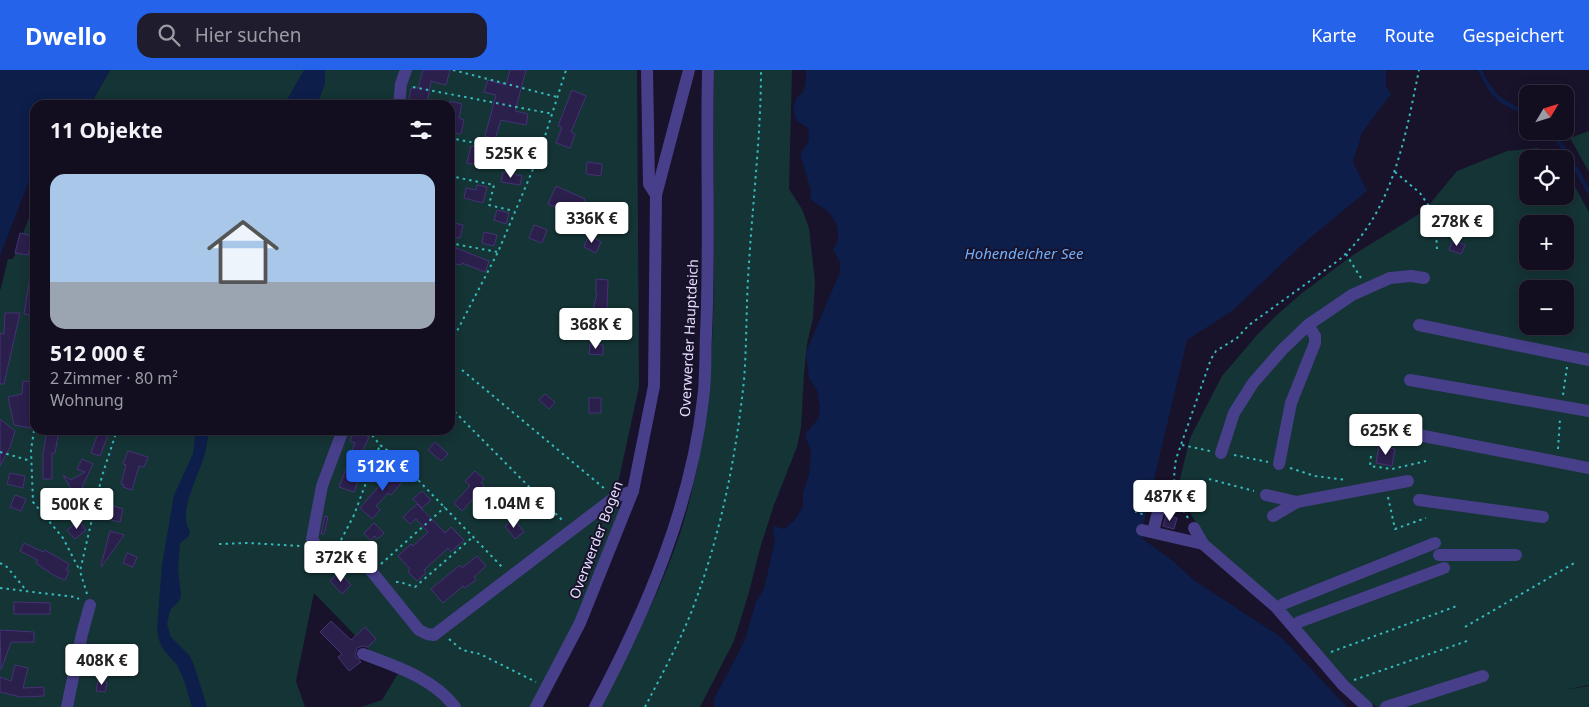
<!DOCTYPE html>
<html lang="de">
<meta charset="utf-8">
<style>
body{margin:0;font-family:"Noto Sans",sans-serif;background:#1f1c2d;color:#f1f3f6;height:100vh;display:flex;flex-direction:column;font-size:19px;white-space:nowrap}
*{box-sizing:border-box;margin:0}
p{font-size:16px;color:#9c9ca5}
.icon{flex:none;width:28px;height:28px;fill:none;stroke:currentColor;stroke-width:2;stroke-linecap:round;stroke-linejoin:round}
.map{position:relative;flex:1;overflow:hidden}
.panel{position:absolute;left:30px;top:30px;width:425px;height:335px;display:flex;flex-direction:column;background:#120e20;border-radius:15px;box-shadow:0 2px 12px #0003,0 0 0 1px #312e3e}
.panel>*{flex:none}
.needle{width:32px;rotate:52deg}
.buttons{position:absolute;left:1519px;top:15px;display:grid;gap:10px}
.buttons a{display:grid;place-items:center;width:55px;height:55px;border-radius:10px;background:#120e20;box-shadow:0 2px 12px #0003,0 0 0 1px #312e3e;font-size:25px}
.price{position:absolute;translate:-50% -42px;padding:0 11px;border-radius:5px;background:#fff;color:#222;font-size:16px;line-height:32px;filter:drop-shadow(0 1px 2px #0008)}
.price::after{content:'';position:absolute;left:50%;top:30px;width:15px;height:11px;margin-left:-8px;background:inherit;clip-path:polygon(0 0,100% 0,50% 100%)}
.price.on{background:#2563eb;color:#fff}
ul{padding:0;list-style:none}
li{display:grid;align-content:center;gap:10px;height:265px;padding:0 20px}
li span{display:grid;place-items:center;height:155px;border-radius:15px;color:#555}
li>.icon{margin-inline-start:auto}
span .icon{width:90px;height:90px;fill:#fffc;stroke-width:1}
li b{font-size:21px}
h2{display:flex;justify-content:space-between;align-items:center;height:60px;padding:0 20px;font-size:21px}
header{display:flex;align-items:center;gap:30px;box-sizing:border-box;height:70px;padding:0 25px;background:#2563eb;color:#fff}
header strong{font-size:24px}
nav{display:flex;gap:28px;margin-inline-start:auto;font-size:18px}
.search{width:350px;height:45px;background:#1f1c2d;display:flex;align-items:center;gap:12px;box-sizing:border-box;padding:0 18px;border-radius:15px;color:#9c9ca5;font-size:19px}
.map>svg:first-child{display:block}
</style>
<header>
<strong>Dwello</strong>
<div class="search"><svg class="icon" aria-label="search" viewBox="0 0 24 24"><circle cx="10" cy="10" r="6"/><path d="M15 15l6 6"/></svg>Hier suchen</div>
<nav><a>Karte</a><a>Route</a><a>Gespeichert</a></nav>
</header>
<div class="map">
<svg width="1589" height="637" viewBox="0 0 1589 637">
<rect width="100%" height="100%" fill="#18122b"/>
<g fill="#153435" fill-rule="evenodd">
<polygon points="110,0 637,0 639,317 615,427 616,437 621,440 575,551 530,637 361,637 382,630 402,597 375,586 314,523 296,611 305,637 0,637 0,221 8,189 13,189 35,132 35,360 450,360 450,35 90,35"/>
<path d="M 714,0 L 792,0 L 789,119 L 802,139 L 809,158 L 815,211 L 813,248 L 807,274 L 804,304 L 801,358 L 797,377 L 774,435 L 761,475 L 749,522 L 734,571 L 700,637 L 601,637 C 633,573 668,509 687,440 C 712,351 714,261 714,170 C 714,113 714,57 714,0 Z"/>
<polygon points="1589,61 1589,102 1570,68"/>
<path d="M 1538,78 L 1552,89 L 1528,89 L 1528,126 L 1565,126 L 1565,99 L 1589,142 L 1589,615 L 1565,620 L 1589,616 L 1589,637 L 1378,637 L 1375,636 L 1340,608 L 1208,473 L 1185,434 L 1179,413 L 1190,368 L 1222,306 L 1257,265 L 1278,244 L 1302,223 L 1353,185 L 1424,141 L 1457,101 L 1507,81 ZM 1528,154 L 1565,154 L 1565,191 L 1528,191 ZM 1528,219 L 1565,219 L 1565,256 L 1528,256 Z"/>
</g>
<g fill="#0d1e4a">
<polygon points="0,0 110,0 90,35 35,35 35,95 0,186"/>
<polygon points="304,0 325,0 325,13 317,35 284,35"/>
<path d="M 806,0 L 1386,0 L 1386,16 L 1391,24 L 1362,63 L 1353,92 L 1367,121 L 1304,173 L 1232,241 L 1187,270 L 1142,461 L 1144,470 L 1173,491 L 1195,511 L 1281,567 L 1347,637 L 714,637 L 714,629 L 745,570 L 756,531 L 764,519 L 775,470 L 773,462 L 774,456 L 784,459 L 795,450 L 803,436 L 803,423 L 809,404 L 811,382 L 805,364 L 818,349 L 820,337 L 817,320 L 809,308 L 806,282 L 840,202 L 840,193 L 833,179 C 842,169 838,153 829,143 C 824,137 815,135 810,128 L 811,121 L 800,84 L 809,71 L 809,64 L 808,58 L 796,50 L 793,39 L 797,27 L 803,23 L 806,10 Z"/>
<path d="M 196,360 L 209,360 C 207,369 207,378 204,387 C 198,406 177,444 190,461 L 189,466 L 180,473 L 178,499 L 181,525 L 179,531 L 170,540 L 167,554 L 171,567 L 190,586 L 194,595 L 207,637 L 192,637 L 184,610 L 177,595 L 163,579 L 159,570 L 157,559 L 162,495 L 174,425 L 193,384 Z"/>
</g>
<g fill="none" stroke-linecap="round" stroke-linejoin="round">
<g stroke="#0d1e4a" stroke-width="4">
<path d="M 1480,0 C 1494,30 1500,30 1528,45"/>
<polyline points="1551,61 1567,83 1589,122"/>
</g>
</g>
<g fill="#2b1f4c" stroke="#453277">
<polygon points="423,0 450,0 446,15 431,11 427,33 409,29 411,18 418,18"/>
<polygon points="510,0 526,0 515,41 528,44 526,55 501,50 495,69 485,66 496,25 484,22 488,10 506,15"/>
<polygon points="572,20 586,26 571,62 575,64 570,78 556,73 562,57 558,56"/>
<polygon points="450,31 462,34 459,48 464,50 461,64 455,63 454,69 450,68"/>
<polygon points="471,76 484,79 480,95 467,93"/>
<polygon points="587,92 602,94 601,106 586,104"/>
<polygon points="503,102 522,106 520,115 501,112"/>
<polygon points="477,115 487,117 483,133 464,128 466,118 476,120"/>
<polygon points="556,116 585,129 580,141 568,135 565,141 548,134"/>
<polygon points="497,140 509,143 506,154 494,150"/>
<polygon points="450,152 463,155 460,168 450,166"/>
<polygon points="534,155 547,160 542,173 529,168"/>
<polygon points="484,162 497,165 494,176 482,173"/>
<polygon points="20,163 33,166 28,185 15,183"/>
<polygon points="589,165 601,172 596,183 584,177"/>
<polygon points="1453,170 1465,175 1461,184 1449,180"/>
<polygon points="451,176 489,191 485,202 462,193 461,195 450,193"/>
<polygon points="30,207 35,208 35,246 24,244"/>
<polygon points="596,209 608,210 607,239 603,255 590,251 597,224 596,224"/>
<polygon points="5,243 20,243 4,314 0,314 0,263 4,264"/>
<polygon points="590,274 603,275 603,285 589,284"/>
<polygon points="23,311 33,312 30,337 32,337 31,358 14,355 8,327 22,324"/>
<polygon points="545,324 555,332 549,339 539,330"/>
<rect x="589" y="328" width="12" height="15"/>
<polygon points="0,349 15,361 10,377 0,396"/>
<polygon points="47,360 59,360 55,383 52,383 52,409 43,409 43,384"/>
<polygon points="99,360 110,360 100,386 91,383"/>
<polygon points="354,360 369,367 356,395 348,391 355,373 350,371"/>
<polygon points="435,372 448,384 441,391 428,380"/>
<polygon points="1379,376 1395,379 1392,396 1376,393"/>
<polygon points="128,381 148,387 144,397 139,396 132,420 123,417 124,415 121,414 126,395 123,394"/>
<polygon points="82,389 93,394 82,417 96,427 87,440 81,435 63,405 71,410 85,402 77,399"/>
<polygon points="402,398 409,404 391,425 388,423 376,436 380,440 372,449 360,438 380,415 376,412 383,403 391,409"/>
<polygon points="346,399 360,405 354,422 339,417"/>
<polygon points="475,401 484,409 481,413 484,416 462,441 454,433 470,416 465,411"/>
<polygon points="10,403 25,406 23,418 7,414"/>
<polygon points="48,421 57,431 49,437 41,427"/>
<polygon points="422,421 431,430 422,438 413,429"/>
<polygon points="15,425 26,429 21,441 10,437"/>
<polygon points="417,434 445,463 451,457 464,470 451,482 448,478 424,500 426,503 417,511 408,502 410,499 398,486 411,474 413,476 428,462 416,449 410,454 403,447"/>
<polygon points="111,435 123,439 120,452 107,449"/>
<polygon points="1166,445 1177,448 1174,459 1163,456"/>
<polygon points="325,446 328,447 324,464 321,464"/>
<polygon points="514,449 524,462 515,469 505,456"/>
<polygon points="79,451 86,460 75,469 67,460"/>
<polygon points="374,453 384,463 377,469 375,466 370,470 364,463"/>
<polygon points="110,461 124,465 102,496 101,496"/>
<polygon points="24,473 43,482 45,480 69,494 66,500 69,501 65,510 55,506 36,493 38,490 20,481"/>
<polygon points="127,483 137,487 133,497 123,493"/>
<polygon points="477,486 486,496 474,507 476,510 465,518 463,516 443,533 431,519 460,495 462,498"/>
<polygon points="339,502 351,515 342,524 330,511"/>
<polygon points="14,532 50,533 50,544 14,544"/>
<polygon points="331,551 351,570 365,557 376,569 368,577 362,576 357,578 355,586 361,592 349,601 338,587 342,584 320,562"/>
<polygon points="0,560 34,562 34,572 11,572 1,600"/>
<polygon points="15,595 28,598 23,618 44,617 44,626 21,627 0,622 0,607 11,611"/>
<polygon points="98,611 107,612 105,622 96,621"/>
</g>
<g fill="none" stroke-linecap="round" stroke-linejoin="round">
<g stroke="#35b9bb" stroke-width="2" stroke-dasharray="2.5 4" stroke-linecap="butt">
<polyline points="453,0 557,27"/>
<polyline points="413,17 553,44"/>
<polyline points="450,68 539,85"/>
<polyline points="1395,102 1420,123 1435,145 1437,179"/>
<polyline points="450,106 494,115 489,135 514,141"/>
<polyline points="35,139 33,148 35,152"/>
<polyline points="450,173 497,182"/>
<polyline points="1346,184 1361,208"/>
<polyline points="450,271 455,265 498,182 539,85 566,0"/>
<polyline points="462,300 605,419"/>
<polyline points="1563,325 1567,297"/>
<polyline points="35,328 35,335"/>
<polyline points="450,337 563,451"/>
<polyline points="35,354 31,380 33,432 63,468 80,501"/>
<polyline points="368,360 380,375 394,385 502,497"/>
<polyline points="1182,375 1210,381"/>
<polyline points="1558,379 1560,349"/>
<polyline points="0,382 31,391"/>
<polyline points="1234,385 1268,392"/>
<polyline points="1371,386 1370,396 1392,399 1426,391"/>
<polyline points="1290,398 1315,406 1346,410"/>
<polyline points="1209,409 1254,421"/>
<polyline points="1388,427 1395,459 1426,448"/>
<polyline points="1139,434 1136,442 1145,445"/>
<path d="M 1188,448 C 1174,426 1172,415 1176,389 L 1211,289 L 1216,281 L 1237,268 L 1249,255 L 1339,190 C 1393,142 1405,68 1419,0"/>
<polyline points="341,470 354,445 380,375"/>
<polyline points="219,474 248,473 301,476"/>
<polyline points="0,493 7,497 26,520"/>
<polyline points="381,494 445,437"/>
<polyline points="396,512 400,512 415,517 474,466"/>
<polyline points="0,518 75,527 79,529"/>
<polyline points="87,524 80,501 102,406 117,360"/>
<polyline points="1465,557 1576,492"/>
<polyline points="449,569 462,580 480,584 536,612"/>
<polyline points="1331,582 1457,536"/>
<polyline points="1354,610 1470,570"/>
<path d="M 645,637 C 662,604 681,570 694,535 C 721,463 736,387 744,310 C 747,271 746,232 749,193 C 753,128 761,64 761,0"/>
</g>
<g stroke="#473f89" stroke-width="12">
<polyline points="647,0 649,114 656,125"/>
<polyline points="399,35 401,14 406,0"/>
<polyline points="1419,255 1589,290"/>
<polyline points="1410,310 1589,341"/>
<polyline points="343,360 322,416 312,469 318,478 353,484 364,492 419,560 427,564 434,565 615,427 633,421"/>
<polyline points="1403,362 1589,398"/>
<polyline points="1221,383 1234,343 1253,313 1282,280 1308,255 1352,225 1390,208 1411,206 1424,208"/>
<polyline points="1279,394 1291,333 1315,273 1315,266 1308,255"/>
<polyline points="1266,425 1297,432 1408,411"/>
<polyline points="1419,430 1543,447"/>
<polyline points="1273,446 1297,432"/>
<polyline points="1194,458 1203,474"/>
<polyline points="1142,460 1203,474 1276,537 1343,615 1367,637"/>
<polyline points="1153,462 1158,442"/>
<polyline points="1439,485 1516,485"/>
<polyline points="1283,534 1435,473"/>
<polyline points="1299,552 1444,498"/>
<path d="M 363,584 C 395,596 433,608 455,637"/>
<polyline points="67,637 82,564 90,535"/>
<polyline points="536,637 580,553 633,421 654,316 656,125 689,0"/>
<path d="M 595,637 C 646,541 691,437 703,329 C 706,308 705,286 706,264 C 710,176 706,88 708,0"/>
<polyline points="1386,637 1483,606"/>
</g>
</g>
<g text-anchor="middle" stroke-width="4" stroke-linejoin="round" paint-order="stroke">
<g font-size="14" fill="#e4defe" stroke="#18122b">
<text transform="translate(689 268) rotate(-87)" y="5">Overwerder Hauptdeich</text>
<text transform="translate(596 470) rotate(-69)" y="5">Overwerder Bogen</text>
</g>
<g font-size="15" font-style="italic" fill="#6faffb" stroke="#18122b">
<text x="1024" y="189">Hohendeicher See</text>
</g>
</g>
</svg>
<div class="buttons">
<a><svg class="needle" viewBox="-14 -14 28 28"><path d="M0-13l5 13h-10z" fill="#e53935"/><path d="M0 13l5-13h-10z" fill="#9c9ca5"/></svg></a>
<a><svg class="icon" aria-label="locate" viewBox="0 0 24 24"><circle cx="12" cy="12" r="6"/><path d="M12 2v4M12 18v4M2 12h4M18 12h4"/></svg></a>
<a>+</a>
<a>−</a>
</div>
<b class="price" style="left:511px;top:109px">525K €</b>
<b class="price" style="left:592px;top:174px">336K €</b>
<b class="price" style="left:1457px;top:177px">278K €</b>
<b class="price" style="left:596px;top:280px">368K €</b>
<b class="price" style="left:1386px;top:386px">625K €</b>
<b class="price on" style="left:383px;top:422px">512K €</b>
<b class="price" style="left:1170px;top:452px">487K €</b>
<b class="price" style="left:514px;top:459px">1.04M €</b>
<b class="price" style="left:77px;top:460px">500K €</b>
<b class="price" style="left:341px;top:513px">372K €</b>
<b class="price" style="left:102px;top:616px">408K €</b>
<section class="panel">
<h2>11 Objekte<svg class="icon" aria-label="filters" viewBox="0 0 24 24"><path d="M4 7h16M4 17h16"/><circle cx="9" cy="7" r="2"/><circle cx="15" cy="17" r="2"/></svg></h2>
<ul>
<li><span style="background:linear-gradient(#a9c7e8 70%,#9aa5b1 0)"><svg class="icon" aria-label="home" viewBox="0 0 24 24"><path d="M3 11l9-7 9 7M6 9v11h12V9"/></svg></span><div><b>512 000 €</b><p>2 Zimmer · 80 m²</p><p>Wohnung</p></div></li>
</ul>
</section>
</div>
